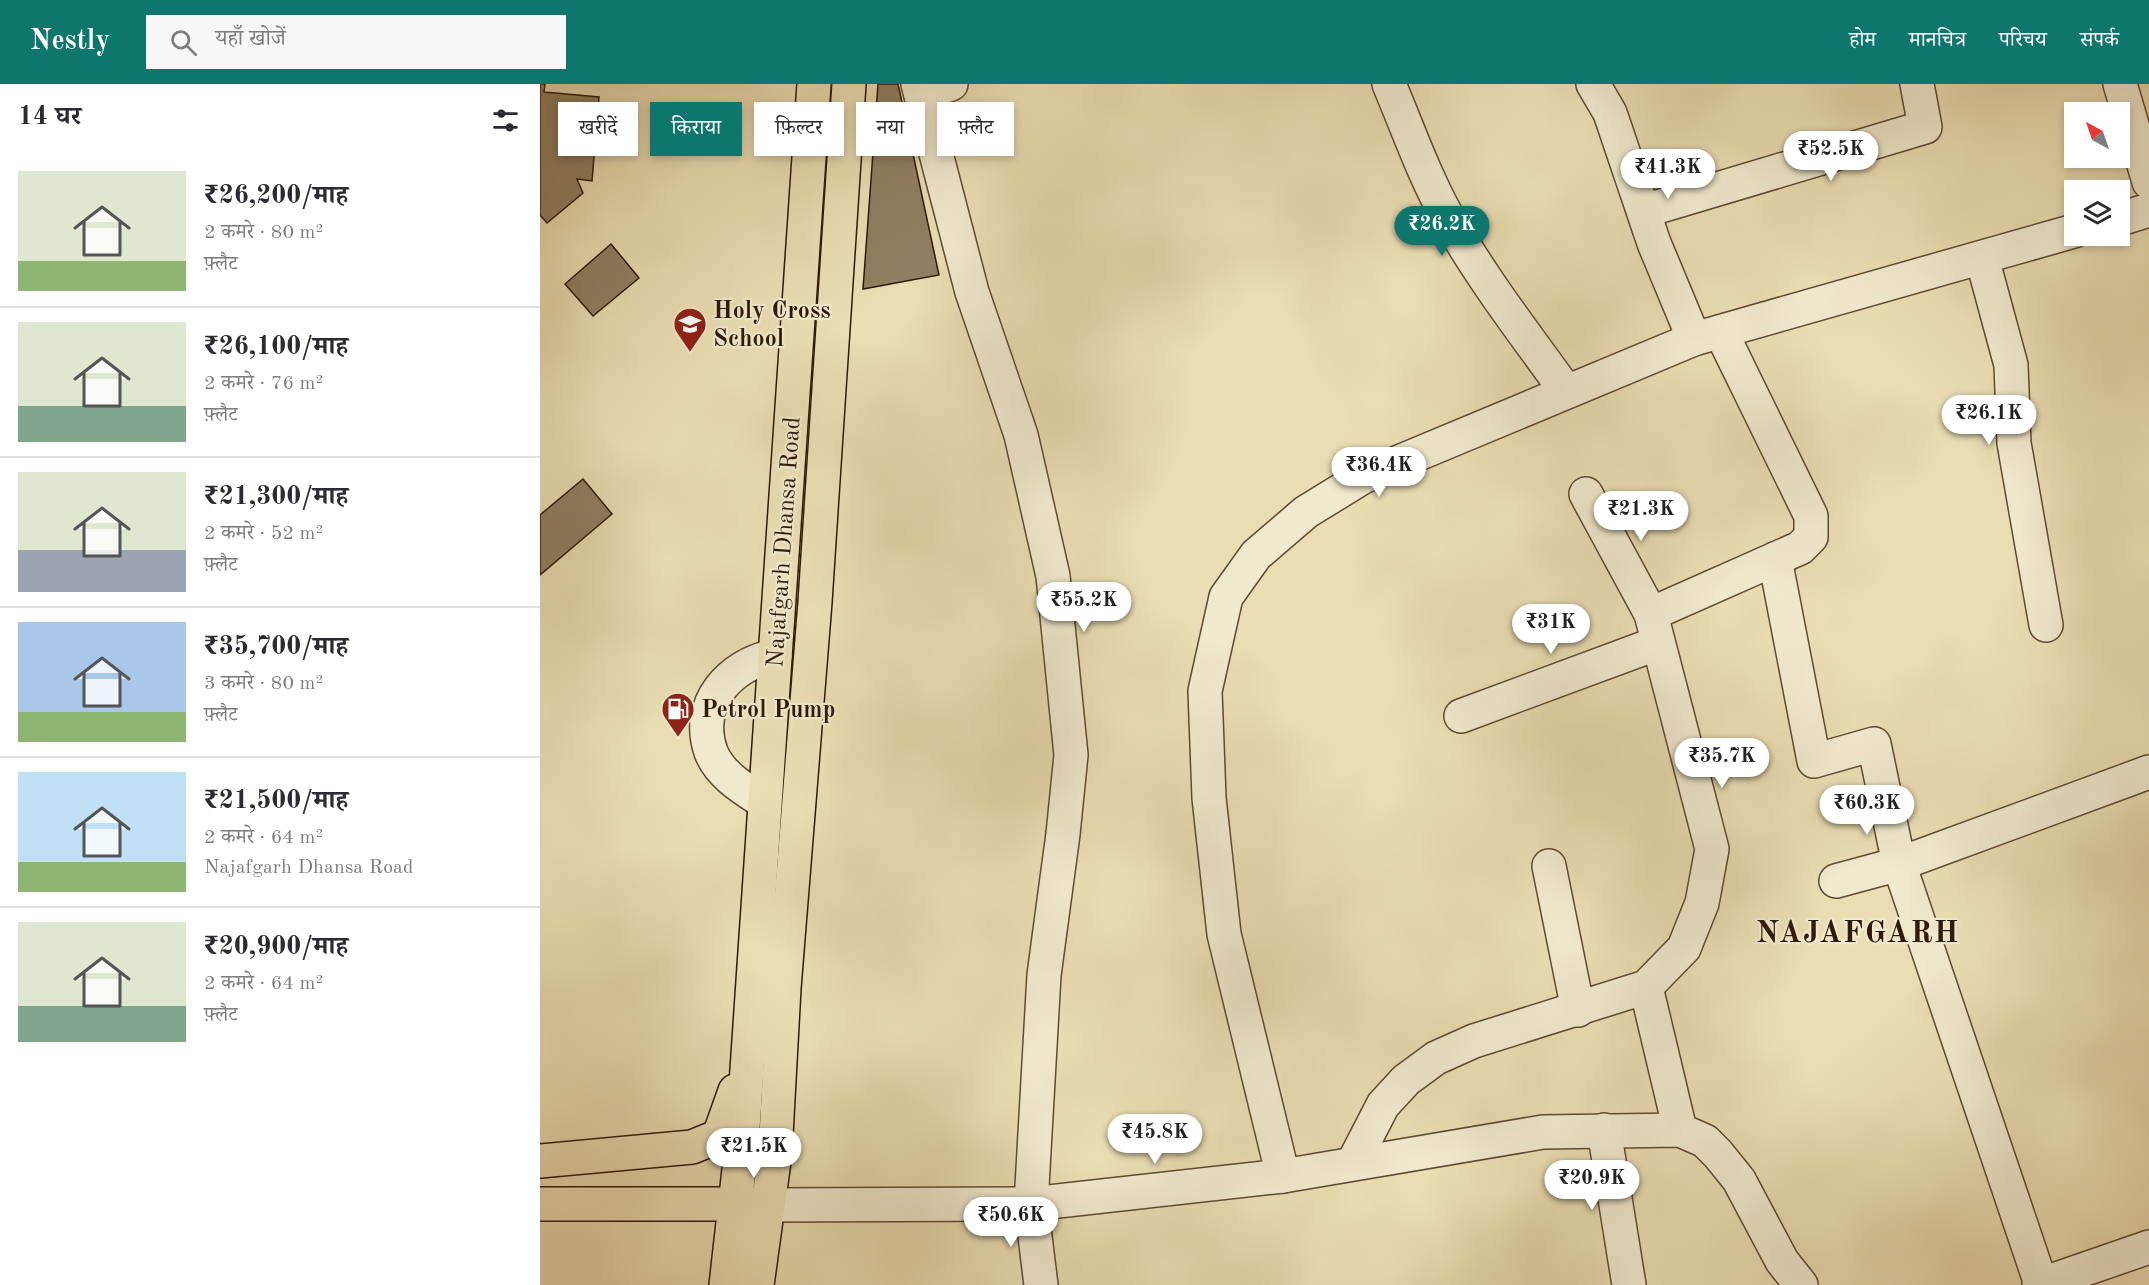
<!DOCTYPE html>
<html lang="hi">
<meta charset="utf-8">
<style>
body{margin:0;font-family:"Old Standard TT","Noto Serif Devanagari",serif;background:#f7f7f7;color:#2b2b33;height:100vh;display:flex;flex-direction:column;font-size:22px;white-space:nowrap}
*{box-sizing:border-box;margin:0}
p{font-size:20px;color:#7c7c81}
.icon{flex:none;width:33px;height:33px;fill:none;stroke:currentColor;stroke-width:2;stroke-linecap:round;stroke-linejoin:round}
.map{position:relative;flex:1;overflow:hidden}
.panel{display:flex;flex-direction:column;background:#fff;width:540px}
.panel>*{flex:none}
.top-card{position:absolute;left:18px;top:18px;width:570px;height:54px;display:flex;gap:12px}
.needle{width:39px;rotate:320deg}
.fabs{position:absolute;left:1524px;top:18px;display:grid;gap:12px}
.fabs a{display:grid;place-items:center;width:66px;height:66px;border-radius:0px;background:#fff;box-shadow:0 3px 9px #0003;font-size:30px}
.price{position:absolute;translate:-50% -51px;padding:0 14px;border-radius:21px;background:#fff;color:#222;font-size:20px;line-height:39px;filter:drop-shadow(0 2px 3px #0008)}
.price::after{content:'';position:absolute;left:50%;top:36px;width:18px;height:14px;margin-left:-9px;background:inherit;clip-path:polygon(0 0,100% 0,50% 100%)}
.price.current{background:#0f766e;color:#fff}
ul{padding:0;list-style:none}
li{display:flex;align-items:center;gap:18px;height:150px;padding:0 18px}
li+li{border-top:2px solid #e1e1e2}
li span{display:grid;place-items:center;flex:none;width:168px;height:120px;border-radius:0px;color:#555}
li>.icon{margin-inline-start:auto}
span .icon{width:72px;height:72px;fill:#fffc;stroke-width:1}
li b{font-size:26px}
h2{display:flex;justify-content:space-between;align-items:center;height:72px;padding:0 18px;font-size:26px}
.tag{padding:0 21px;border-radius:0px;background:#fff;box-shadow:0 3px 9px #0003;font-size:21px;line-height:54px}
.tag.current{background:#0f766e;color:#fff}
header{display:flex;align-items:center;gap:36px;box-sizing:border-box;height:84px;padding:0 30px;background:#0f766e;color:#fff}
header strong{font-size:28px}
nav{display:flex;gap:33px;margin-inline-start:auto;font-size:21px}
.search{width:420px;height:54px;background:#f7f7f7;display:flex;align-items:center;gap:15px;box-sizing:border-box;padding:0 21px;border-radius:0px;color:#7c7c81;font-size:22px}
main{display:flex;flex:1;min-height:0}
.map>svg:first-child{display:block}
</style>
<header>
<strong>Nestly</strong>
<div class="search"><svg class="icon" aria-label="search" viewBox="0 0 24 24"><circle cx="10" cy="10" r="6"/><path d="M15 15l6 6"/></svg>यहाँ खोजें</div>
<nav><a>होम</a><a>मानचित्र</a><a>परिचय</a><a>संपर्क</a></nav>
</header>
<main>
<section class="panel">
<h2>14 घर<svg class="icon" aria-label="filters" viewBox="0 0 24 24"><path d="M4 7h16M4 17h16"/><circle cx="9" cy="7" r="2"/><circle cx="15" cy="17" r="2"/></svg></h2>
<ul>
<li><span style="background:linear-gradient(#dfe7d0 75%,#8fb573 0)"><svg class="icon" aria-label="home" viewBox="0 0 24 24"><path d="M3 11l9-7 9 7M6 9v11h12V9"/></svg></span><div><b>₹26,200/माह</b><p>2 कमरे · 80 m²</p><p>फ़्लैट</p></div></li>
<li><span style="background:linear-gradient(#dfe7d0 70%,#7fa58c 0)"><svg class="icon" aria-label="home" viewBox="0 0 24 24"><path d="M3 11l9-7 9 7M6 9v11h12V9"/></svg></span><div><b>₹26,100/माह</b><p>2 कमरे · 76 m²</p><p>फ़्लैट</p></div></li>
<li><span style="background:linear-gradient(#dfe7d0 65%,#9aa5b1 0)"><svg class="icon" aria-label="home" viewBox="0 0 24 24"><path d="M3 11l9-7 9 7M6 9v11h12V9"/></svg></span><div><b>₹21,300/माह</b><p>2 कमरे · 52 m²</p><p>फ़्लैट</p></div></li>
<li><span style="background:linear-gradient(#a9c7e8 75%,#8fb573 0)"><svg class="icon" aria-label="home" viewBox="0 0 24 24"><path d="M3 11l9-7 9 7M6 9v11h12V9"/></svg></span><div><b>₹35,700/माह</b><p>3 कमरे · 80 m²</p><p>फ़्लैट</p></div></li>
<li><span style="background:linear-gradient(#bfe0f5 75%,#8fb573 0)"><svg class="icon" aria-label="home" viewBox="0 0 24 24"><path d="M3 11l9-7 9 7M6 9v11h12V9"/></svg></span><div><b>₹21,500/माह</b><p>2 कमरे · 64 m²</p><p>Najafgarh Dhansa Road</p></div></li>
<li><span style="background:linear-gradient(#dfe7d0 70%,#7fa58c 0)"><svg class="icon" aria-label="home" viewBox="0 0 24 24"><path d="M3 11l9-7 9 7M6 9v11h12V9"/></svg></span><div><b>₹20,900/माह</b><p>2 कमरे · 64 m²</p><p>फ़्लैट</p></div></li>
</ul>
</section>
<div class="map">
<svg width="1609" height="1201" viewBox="0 0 1609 1201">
<rect width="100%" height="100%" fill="#eaddb3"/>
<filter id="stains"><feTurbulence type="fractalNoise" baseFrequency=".00333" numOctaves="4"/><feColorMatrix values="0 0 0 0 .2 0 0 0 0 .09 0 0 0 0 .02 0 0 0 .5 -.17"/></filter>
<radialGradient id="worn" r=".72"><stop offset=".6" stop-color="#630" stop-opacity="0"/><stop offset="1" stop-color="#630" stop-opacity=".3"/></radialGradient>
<g fill="#907f61" stroke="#2f1908" stroke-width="1.5">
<polygon points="0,0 5,0 4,8 59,13 52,97 37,95 43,109 7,139 0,131"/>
<polygon points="338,0 358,0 399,191 323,205"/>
<polygon points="71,160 99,194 53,232 25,200"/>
<polygon points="43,395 72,430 0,491 0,431"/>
</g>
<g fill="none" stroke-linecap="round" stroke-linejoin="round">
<g stroke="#5e4a33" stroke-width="36">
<g id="minor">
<polyline points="378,0 432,208 481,351 513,492 531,671 523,750 504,891 491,1120 501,1201"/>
<path d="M 849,0 C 868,45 884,91 908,134 C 942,195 985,250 1026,307"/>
<polyline points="1053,0 1070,29 1114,159 1154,255"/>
<polyline points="1580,0 1609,98"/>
<polyline points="381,10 411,0"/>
<polyline points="1104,127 1385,43 1377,0"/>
<polyline points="1580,135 1609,126"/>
<polyline points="1442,174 1471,281 1474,359 1506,541"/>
<polyline points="1046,410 1111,530"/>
<polyline points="1235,475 1274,677 1334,660 1359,780 1609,688"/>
<polyline points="921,632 1118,559"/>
<path d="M 224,718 C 204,705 180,691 171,668 C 154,620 190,580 235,572"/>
<polyline points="1009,782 1038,926"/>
<polyline points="1296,797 1359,780 1501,1200"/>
<polyline points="1106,903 1140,1046"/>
<polyline points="1064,1046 1089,1201"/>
<polyline points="813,1079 843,1021 866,996 896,974 934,957 1106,903 1144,864 1162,819 1172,765 1111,530 1260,464 1271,453 1271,432 1181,248"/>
<polyline points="743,1092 684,850 669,714 665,607 686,513 716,471 766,428 823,393 1154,255 1534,147"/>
<polyline points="228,1121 491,1120 743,1092 1003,1048 1140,1046 1165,1057 1178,1070 1199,1096 1242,1177 1261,1201"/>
<polyline points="1499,1201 1609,1163"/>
</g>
</g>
<g stroke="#2f1908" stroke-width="36">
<g id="major">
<polyline points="0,1077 152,1063 179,1052 195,1007"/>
<polyline points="0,1120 217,1120"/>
<polyline points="186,1201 202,1059 274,0"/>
<polyline points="217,1201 235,1070 244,904 275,518 309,0"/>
</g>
</g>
<use href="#minor" stroke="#f1e9ce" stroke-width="33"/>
<use href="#major" stroke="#eaddb3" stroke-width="33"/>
</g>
<defs>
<g id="school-pin" transform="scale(1.725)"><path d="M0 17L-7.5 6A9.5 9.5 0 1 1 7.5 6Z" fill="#8f2418" stroke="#f1e9ce"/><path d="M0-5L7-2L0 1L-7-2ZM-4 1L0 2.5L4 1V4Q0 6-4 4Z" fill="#fff"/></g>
<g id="fuel-pin" transform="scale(1.725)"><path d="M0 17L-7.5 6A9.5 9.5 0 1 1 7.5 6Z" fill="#8f2418" stroke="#f1e9ce"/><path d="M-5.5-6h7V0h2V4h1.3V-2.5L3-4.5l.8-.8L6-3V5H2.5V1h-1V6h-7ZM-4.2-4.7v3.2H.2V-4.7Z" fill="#fff"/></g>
</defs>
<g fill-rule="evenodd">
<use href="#school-pin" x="150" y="240"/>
<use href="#fuel-pin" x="138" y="625"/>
</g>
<g text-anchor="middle" stroke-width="4.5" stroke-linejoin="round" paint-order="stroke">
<g font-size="24" font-weight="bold" fill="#2f1908" stroke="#f1e9ce" text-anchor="start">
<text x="173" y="234">Holy Cross<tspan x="173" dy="28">School</tspan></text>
<text x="161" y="633">Petrol Pump</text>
</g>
<g font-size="24" fill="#2f1908" stroke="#f1e9ce">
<text transform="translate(243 458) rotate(-86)" y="8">Najafgarh Dhansa Road</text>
</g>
<g font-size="30" font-weight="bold" letter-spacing="1.5" fill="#2f1908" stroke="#f1e9ce">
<text x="1318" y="858">NAJAFGARH</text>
</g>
</g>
<rect width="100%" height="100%" filter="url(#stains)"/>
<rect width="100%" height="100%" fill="url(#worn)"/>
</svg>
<div class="fabs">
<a><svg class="needle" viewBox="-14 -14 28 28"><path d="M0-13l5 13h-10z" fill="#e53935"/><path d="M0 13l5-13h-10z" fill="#7c7c81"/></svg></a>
<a><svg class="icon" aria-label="layers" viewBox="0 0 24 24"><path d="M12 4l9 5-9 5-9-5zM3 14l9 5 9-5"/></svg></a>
</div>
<b class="price" style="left:1291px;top:98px">₹52.5K</b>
<b class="price" style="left:1128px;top:116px">₹41.3K</b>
<b class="price current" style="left:902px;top:173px">₹26.2K</b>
<b class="price" style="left:1449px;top:362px">₹26.1K</b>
<b class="price" style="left:839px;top:414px">₹36.4K</b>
<b class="price" style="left:1101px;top:458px">₹21.3K</b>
<b class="price" style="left:544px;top:549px">₹55.2K</b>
<b class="price" style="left:1011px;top:571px">₹31K</b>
<b class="price" style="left:1182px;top:705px">₹35.7K</b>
<b class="price" style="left:1327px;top:752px">₹60.3K</b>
<b class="price" style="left:615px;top:1081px">₹45.8K</b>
<b class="price" style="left:214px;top:1095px">₹21.5K</b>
<b class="price" style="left:1052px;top:1127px">₹20.9K</b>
<b class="price" style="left:471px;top:1164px">₹50.6K</b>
<div class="top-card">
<a class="tag">खरीदें</a>
<a class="tag current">किराया</a>
<a class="tag">फ़िल्टर</a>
<a class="tag">नया</a>
<a class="tag">फ़्लैट</a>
</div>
</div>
</main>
